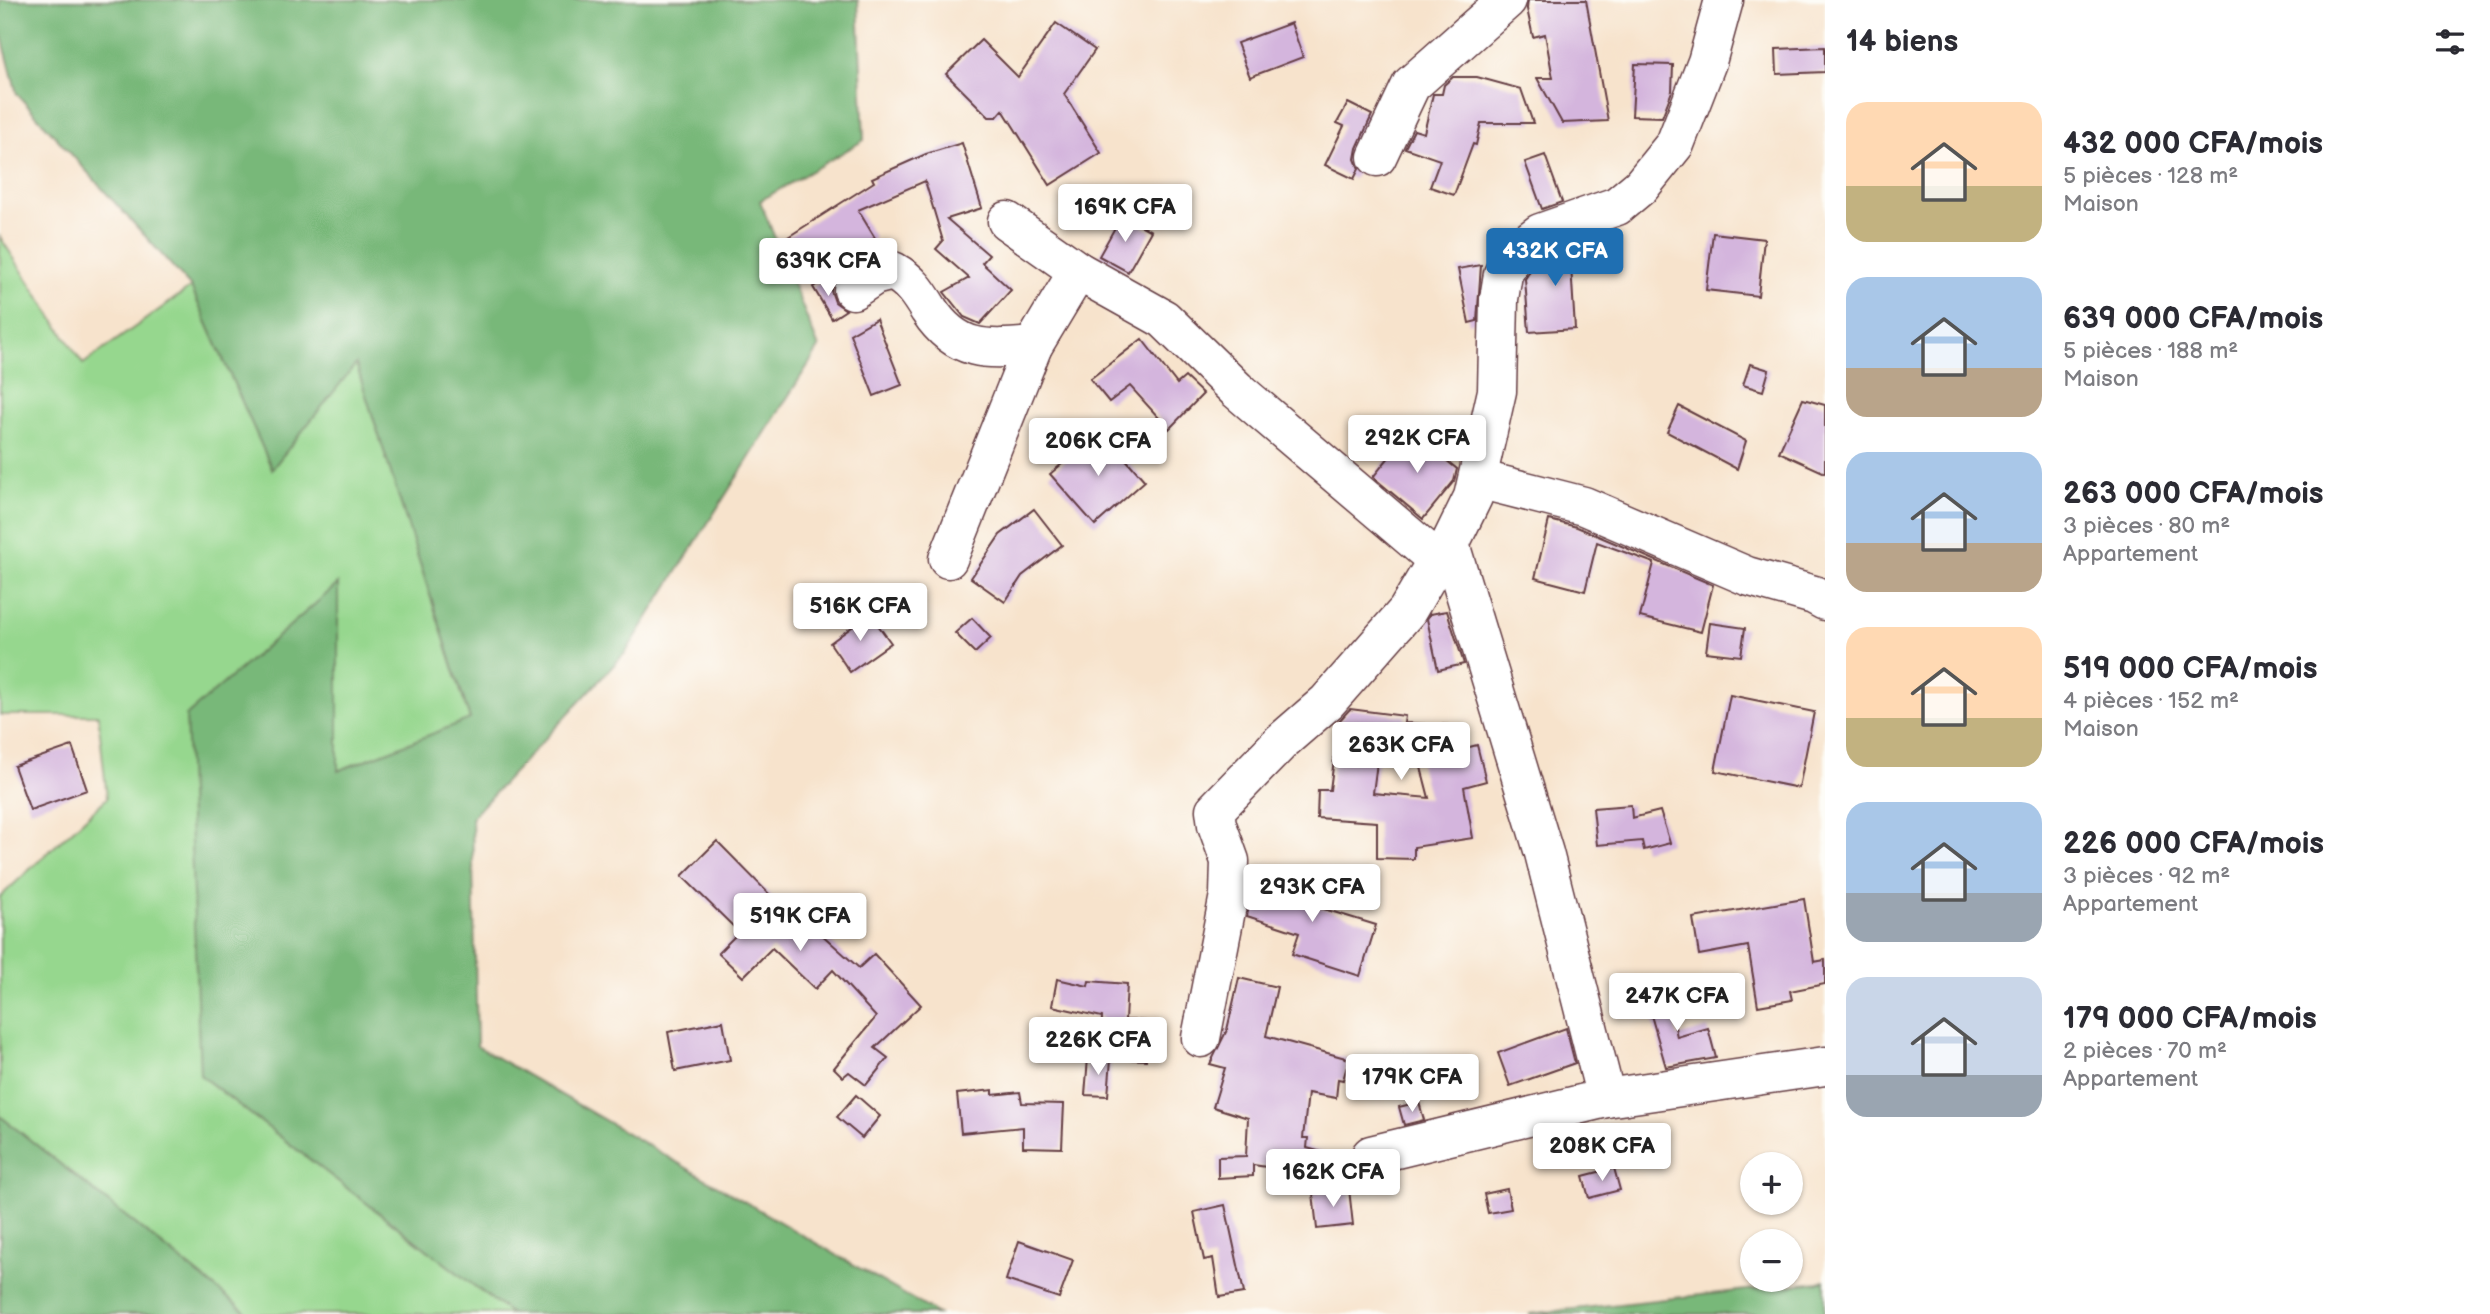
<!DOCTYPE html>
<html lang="fr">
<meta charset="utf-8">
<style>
body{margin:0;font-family:"Balsamiq Sans",sans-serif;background:#f2f2f3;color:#2b2b33;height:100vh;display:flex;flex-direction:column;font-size:26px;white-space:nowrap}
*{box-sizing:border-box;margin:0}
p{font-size:23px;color:#7c7c81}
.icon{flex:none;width:38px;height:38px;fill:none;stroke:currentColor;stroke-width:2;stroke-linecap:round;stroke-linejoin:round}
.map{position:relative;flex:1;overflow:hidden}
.details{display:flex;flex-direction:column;background:#fff;width:665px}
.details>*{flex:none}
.buttons{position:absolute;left:1740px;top:1152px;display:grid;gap:14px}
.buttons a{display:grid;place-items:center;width:63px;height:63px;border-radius:50%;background:#fff;box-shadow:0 2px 5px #0004;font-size:35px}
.price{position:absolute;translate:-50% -60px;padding:0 16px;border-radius:7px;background:#fff;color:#222;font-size:23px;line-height:46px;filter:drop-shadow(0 2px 4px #0008)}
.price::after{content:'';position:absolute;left:50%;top:42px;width:21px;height:16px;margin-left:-10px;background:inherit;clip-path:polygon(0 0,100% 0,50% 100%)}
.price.current{background:#1f6fb2;color:#fff}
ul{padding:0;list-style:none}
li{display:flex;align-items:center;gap:21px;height:175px;padding:0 21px}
li span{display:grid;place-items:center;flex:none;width:196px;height:140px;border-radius:21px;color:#555}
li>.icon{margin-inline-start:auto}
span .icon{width:84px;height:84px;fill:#fffc;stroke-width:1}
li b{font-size:30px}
h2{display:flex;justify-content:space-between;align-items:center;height:84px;padding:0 21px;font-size:30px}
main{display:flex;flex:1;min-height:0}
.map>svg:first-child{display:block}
</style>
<main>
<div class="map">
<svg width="1825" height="1314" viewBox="0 0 1825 1314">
<rect width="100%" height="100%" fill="#fdfcf7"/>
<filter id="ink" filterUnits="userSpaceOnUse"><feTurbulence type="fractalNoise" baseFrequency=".0143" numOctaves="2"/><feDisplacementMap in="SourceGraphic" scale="14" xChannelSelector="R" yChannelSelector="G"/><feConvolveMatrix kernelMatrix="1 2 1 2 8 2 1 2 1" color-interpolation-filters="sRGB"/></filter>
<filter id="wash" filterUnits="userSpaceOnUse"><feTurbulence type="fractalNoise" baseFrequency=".00686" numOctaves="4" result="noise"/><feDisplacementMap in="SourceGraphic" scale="28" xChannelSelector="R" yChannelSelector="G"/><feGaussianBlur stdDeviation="1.57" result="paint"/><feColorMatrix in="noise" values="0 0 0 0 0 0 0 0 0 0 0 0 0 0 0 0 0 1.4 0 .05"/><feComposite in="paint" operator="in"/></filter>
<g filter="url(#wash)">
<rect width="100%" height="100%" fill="#f7e3cc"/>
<polygon fill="#96d78e" stroke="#707b5c" stroke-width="2" points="0,237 83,364 191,287 272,468 356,363 470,720 337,771 338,585 200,1075 511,1314 248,1314 0,1116 0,897 107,798 98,715 0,715"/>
<g fill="#78b879" stroke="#616c52" stroke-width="2">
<polygon points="0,0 858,0 864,140 760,201 819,348 626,652 472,817 477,1046 938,1314 511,1314 200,1075 186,716 338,584 338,771 470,719 356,364 272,469 191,287 17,94 0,29"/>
<polygon points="0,1116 248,1314 0,1314"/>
<polygon points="1825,1280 1825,1314 1529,1314 1819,1282"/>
</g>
<g id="blocks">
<g fill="#d4b5dd" fill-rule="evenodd">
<polygon points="1528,0 1586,0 1608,121 1562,123 1537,78 1553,78 1545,34 1533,37 1527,9"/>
<polygon points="1056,23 1095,50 1064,94 1101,153 1050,185 1003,110 997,117 989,117 946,74 981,40 1018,77"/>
<polygon points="1291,23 1303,57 1250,77 1237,43"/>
<polygon points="1825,47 1825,72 1777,74 1776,49"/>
<polygon points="1635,64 1673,65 1672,91 1662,117 1632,116"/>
<polygon points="1453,77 1477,77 1521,89 1533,123 1481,123 1476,145 1473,144 1454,195 1430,187 1440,160 1405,148 1414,130 1424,133 1433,94 1442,94 1444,85"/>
<polygon points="1348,103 1372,115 1357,148 1355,159 1359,169 1354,179 1325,165 1344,126 1337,123"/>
<polygon points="962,143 982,208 947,219 989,255 982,263 1011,290 980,324 964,317 944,292 969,278 936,249 943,241 925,181 858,210 875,238 842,258 845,262 815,281 788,237 874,182 872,178 926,154"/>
<polygon points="1545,155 1562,202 1542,209 1525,162"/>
<polygon points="1122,215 1151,231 1128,272 1099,256"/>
<polygon points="1713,233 1764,239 1758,296 1706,290"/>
<polygon points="1592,238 1594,265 1571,266 1575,329 1529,332 1525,279 1533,266 1550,253"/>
<polygon points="1481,265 1477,321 1469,323 1458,269"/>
<polygon points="833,275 831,291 835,302 846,310 832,319 813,287"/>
<polygon points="876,319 902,385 874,396 850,334"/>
<polygon points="1142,339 1177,384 1185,377 1203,394 1169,429 1130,386 1109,402 1090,379"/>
<polygon points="1750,364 1769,370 1763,391 1743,385"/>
<polygon points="1803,399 1825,405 1825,473 1779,452"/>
<polygon points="1679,406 1746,441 1737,469 1667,432"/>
<polygon points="1101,431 1145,481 1095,525 1050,474"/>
<polygon points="1410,431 1457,469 1454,481 1423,519 1373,477"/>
<polygon points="1034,509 1062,545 1022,576 1005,602 971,578 1000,535"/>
<polygon points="1549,520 1577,527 1713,585 1701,632 1640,617 1654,563 1597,542 1585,591 1535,578"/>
<polygon points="1447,611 1464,664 1438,670 1427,619 1430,614"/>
<polygon points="870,614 891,643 850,672 830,643"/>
<polygon points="972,618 991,638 975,653 955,633"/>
<polygon points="1710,623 1745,628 1741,656 1706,652"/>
<polygon points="1730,695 1814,712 1799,788 1715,771"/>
<path d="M 1350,709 L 1405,716 L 1404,723 L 1449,725 L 1447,753 L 1477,745 L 1486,781 L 1464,787 L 1473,838 L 1414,847 L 1414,859 L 1377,858 L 1377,822 L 1317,818 L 1318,790 L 1330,790 L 1339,721 ZM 1379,747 L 1416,748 L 1429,798 L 1373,793 Z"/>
<polygon points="72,746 87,790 30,810 14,766"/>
<polygon points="1631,805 1632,818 1660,811 1670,843 1644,850 1642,841 1597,845 1593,808"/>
<polygon points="717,841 776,901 780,897 859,968 874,954 921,1005 875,1048 888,1058 866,1085 849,1072 843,1077 834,1068 876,1017 833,970 815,989 772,948 743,977 718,953 739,932 682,876"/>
<polygon points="1256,872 1337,898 1301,902 1376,925 1360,976 1292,954 1299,933 1247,916"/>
<polygon points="1804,899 1814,962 1825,960 1825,984 1790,991 1792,1000 1758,1006 1748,946 1699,955 1693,918"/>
<polygon points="1239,978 1277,987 1266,1036 1349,1059 1343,1080 1338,1079 1336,1098 1308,1093 1303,1138 1308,1138 1307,1148 1325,1153 1320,1175 1253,1165 1253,1176 1218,1178 1218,1157 1246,1156 1248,1118 1213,1107 1225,1068 1210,1064 1227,1030"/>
<polygon points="1057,979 1088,986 1089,981 1127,984 1125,1020 1147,1021 1146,1060 1100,1058 1102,1017 1052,1006"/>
<polygon points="1667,987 1677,1037 1708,1028 1716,1058 1666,1067 1644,991"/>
<polygon points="723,1021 730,1060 675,1071 668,1032"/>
<polygon points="1566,1028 1575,1063 1510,1086 1498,1053"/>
<polygon points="1088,1058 1111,1059 1108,1096 1085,1095"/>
<polygon points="993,1090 993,1095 1020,1092 1022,1103 1064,1104 1062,1148 1023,1147 1023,1127 961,1133 957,1094"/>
<polygon points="856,1095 880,1116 862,1138 837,1117"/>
<polygon points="1419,1102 1424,1120 1404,1125 1399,1107"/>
<polygon points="1614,1168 1620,1190 1589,1198 1583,1176"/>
<polygon points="1349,1189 1353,1225 1317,1229 1313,1193"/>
<polygon points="1507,1189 1511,1209 1488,1213 1484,1194"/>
<polygon points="1225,1205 1244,1293 1219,1297 1213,1258 1204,1260 1194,1212"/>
<polygon points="1019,1241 1073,1260 1059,1298 1006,1280"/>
</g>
</g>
</g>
<g filter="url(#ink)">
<use href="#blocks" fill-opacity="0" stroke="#643c43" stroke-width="2"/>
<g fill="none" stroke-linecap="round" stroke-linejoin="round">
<g stroke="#643c43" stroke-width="41">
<g id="minor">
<polyline points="1377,157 1411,85 1507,0"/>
<polyline points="1007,221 1078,271 1164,319 1237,390 1437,560"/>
<path d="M 853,290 L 874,276 L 893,271 C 911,281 918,292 929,310 C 957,353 987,350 1033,346"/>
<polyline points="1478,479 1584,506 1747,576 1814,595 1825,601"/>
<polyline points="1450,544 1544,853 1606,1098"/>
<polyline points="948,559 1033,346 1078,271"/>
<polyline points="1201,1038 1229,895 1230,861 1217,825 1215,810 1282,741 1327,702 1407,611 1437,560 1450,544 1473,497 1497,391 1499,299 1503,274 1516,251 1540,233 1617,206 1641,186 1675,144 1707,62 1724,0"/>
<polyline points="1371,1155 1606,1098 1825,1066"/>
</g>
</g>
<use href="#minor" stroke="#fff" stroke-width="38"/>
</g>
</g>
</svg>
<div class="buttons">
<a>+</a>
<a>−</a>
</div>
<b class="price" style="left:1125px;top:244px">169K CFA</b>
<b class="price current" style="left:1555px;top:288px">432K CFA</b>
<b class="price" style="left:828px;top:298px">639K CFA</b>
<b class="price" style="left:1417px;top:475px">292K CFA</b>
<b class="price" style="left:1098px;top:478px">206K CFA</b>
<b class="price" style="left:860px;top:643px">516K CFA</b>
<b class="price" style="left:1401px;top:782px">263K CFA</b>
<b class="price" style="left:1312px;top:924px">293K CFA</b>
<b class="price" style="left:800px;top:953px">519K CFA</b>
<b class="price" style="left:1677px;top:1033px">247K CFA</b>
<b class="price" style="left:1098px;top:1077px">226K CFA</b>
<b class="price" style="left:1412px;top:1114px">179K CFA</b>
<b class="price" style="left:1602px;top:1183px">208K CFA</b>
<b class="price" style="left:1333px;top:1209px">162K CFA</b>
</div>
<section class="details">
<h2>14 biens<svg class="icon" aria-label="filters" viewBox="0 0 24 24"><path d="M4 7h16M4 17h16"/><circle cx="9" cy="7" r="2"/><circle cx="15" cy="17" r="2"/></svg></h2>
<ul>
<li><span style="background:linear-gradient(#ffd9b3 60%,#c2b280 0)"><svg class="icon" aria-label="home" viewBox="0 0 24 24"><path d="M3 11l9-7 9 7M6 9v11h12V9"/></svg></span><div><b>432 000 CFA/mois</b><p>5 pièces · 128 m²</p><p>Maison</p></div></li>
<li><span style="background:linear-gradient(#a9c7e8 65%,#b9a48a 0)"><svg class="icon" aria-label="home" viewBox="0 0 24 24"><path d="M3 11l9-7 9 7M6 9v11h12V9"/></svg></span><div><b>639 000 CFA/mois</b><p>5 pièces · 188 m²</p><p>Maison</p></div></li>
<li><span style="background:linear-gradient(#a9c7e8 65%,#b9a48a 0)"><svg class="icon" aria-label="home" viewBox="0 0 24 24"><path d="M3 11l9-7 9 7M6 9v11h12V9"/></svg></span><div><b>263 000 CFA/mois</b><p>3 pièces · 80 m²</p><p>Appartement</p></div></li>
<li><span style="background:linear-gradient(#ffd9b3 65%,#c2b280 0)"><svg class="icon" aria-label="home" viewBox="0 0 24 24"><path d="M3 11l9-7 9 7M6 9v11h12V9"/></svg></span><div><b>519 000 CFA/mois</b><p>4 pièces · 152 m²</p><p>Maison</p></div></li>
<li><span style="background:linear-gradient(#a9c7e8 65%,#9aa5b1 0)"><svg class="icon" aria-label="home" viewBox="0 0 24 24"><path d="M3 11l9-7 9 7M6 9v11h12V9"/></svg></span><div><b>226 000 CFA/mois</b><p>3 pièces · 92 m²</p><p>Appartement</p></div></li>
<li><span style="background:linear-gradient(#c9d6e8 70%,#9aa5b1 0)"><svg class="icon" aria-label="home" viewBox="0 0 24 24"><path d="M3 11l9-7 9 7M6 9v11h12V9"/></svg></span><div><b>179 000 CFA/mois</b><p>2 pièces · 70 m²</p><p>Appartement</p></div></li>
</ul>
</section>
</main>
